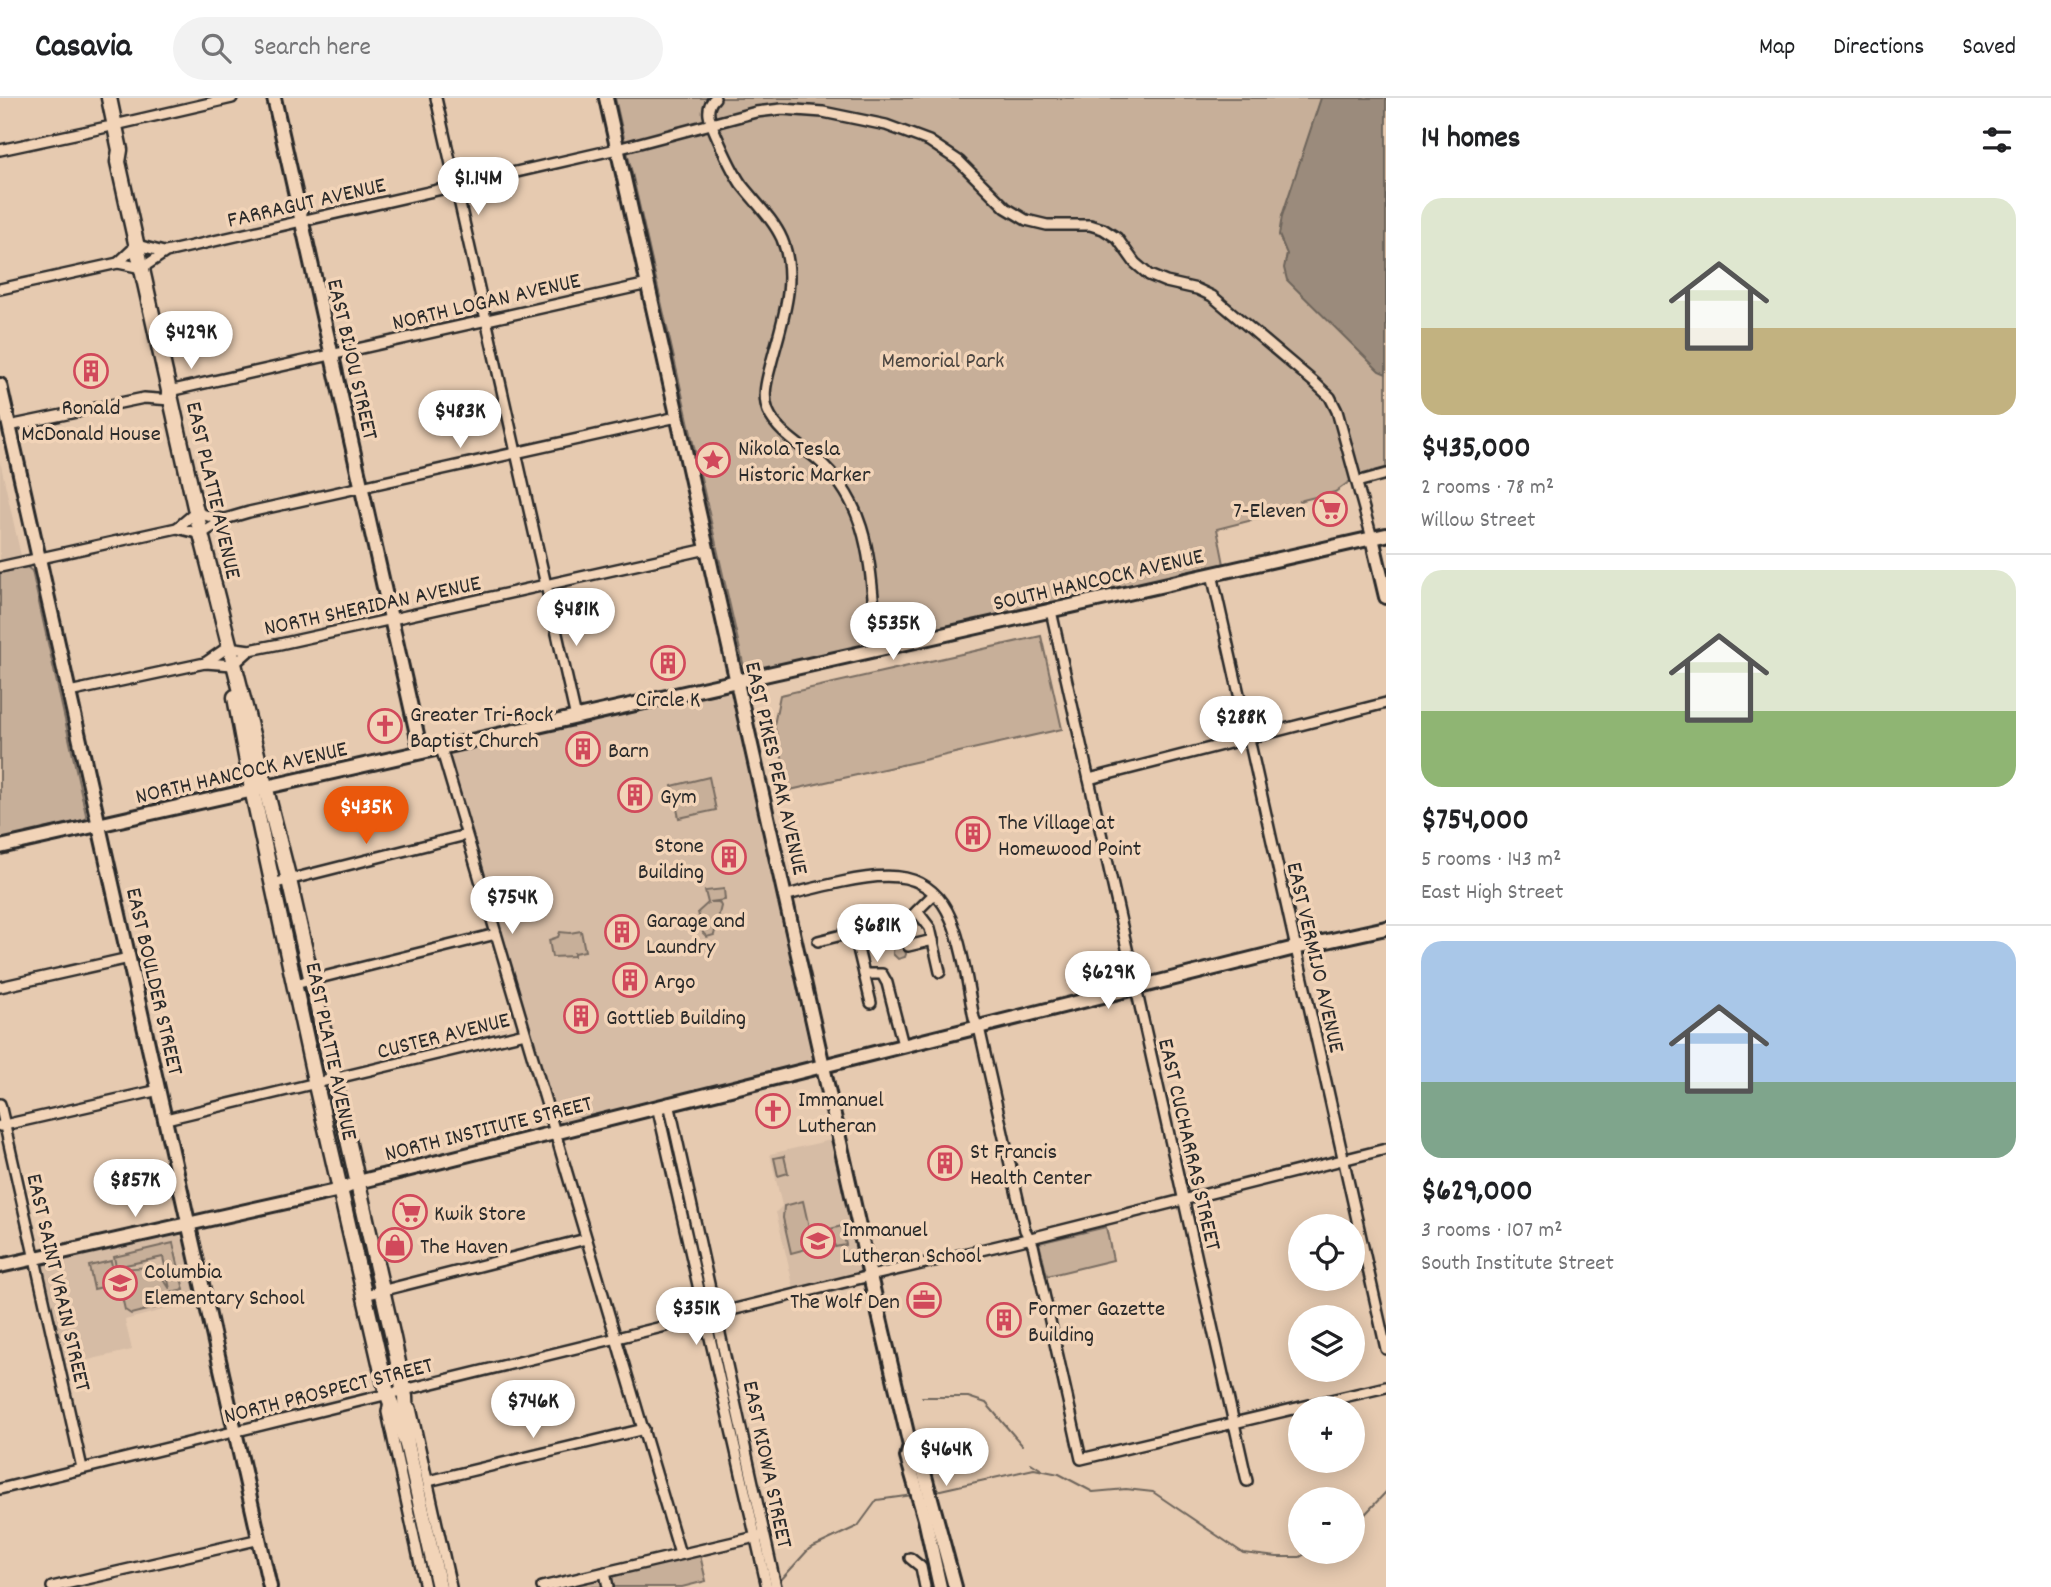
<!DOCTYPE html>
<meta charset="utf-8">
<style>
body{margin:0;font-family:Dekko,sans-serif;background:#f2f2f2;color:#202124;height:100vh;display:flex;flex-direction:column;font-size:26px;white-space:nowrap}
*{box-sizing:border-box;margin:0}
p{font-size:23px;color:#757577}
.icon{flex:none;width:38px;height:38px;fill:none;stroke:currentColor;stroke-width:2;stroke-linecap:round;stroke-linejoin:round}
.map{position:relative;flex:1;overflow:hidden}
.panel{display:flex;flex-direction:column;background:#fff;width:665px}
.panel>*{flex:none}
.fabs{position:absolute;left:1288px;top:1116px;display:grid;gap:14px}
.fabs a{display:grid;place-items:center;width:77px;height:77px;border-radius:50%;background:#fff;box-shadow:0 4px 18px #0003;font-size:35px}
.price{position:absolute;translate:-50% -60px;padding:0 16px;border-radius:24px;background:#fff;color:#222;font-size:23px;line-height:46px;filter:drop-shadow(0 2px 4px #0008)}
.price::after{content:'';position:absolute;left:50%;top:42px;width:21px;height:16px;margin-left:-10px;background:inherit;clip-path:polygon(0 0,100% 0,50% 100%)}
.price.selected{background:#ea580c;color:#fff}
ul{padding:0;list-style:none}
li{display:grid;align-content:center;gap:14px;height:371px;padding:0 35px}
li+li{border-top:2px solid #e0e0e0}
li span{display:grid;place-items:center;height:217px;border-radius:21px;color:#555}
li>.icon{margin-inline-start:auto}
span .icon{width:126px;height:126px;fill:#fffc;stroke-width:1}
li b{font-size:30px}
h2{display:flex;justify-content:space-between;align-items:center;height:84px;padding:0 35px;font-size:30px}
header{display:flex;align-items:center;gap:42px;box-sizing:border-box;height:98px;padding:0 35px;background:#fff;border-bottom:2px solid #e0e0e0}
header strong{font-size:33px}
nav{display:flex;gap:38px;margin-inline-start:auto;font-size:24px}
.search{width:490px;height:63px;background:#f2f2f2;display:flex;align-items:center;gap:18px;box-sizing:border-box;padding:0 24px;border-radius:38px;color:#757577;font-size:26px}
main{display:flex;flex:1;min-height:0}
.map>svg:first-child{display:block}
</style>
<header>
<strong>Casavia</strong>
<div class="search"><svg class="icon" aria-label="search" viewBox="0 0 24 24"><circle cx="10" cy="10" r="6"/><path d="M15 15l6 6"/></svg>Search here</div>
<nav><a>Map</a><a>Directions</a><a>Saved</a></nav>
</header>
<main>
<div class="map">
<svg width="1386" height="1489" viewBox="0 0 1386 1489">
<rect width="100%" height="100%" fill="#e6cab0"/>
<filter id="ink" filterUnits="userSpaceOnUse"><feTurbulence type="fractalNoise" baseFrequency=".0143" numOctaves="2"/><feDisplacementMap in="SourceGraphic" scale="14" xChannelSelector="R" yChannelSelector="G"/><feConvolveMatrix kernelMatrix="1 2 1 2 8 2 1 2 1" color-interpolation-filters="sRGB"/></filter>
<g filter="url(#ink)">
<g fill="#d6bca5">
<polygon points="0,363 21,458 0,462"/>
<polygon points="723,594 728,595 731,598 812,962 809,965 559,1027 448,658 450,656"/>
<polygon points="831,1042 860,1173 855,1178 797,1192 794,1191 776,1114 782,1108 770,1056"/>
<polygon points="175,1137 182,1139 197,1203 125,1222 132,1252 66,1267 43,1166"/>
</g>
<g fill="#c7af99" stroke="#796d62" stroke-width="2">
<polygon points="615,0 1386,0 1386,371 1356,379 1335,394 1299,403 1300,410 1217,431 1224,466 745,574"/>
<polygon points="27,469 32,473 87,721 0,742 0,475"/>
<polygon points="1041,538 1062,631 790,692 774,627 780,597"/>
<polygon points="709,679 716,712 679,720 672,688"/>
<polygon points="724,791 725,802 710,804 719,804 721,808 714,837 707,839 703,835 698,814 708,805 705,793"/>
<polygon points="581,833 585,853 574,855 574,858 552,859 549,842 558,839 560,834 570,835"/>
<polygon points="905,840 903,847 906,856 905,859 898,861 893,856 894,842"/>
<polygon points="784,1058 788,1075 778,1078 774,1060"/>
<polygon points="803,1103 810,1134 810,1150 791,1155 783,1120 784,1108"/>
<polygon points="842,1128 846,1147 835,1149 830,1131"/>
<polygon points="1106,1129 1113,1162 1047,1178 1039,1145"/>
<path d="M 173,1145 L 184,1192 L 171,1195 L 174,1205 L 131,1216 L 125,1212 L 116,1173 C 143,1167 155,1166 170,1191 L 163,1159 L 116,1169 L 114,1159 Z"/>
<polygon points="111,1163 116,1186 94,1191 89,1168"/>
<polygon points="700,1457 706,1483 682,1489 561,1489"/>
</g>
<polygon fill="#9b8b7b" stroke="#6e655b" stroke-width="2" points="1321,0 1386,0 1386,276 1379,273 1287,182 1284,170 1287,156 1279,137 1282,118"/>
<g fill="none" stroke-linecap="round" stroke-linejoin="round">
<g stroke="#6e655b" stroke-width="2">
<polyline points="922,1299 968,1299 986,1305 1022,1347"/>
<polyline points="1031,1365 1042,1372"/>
<polyline points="936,1393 1034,1371 1059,1376 1093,1394 1126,1391 1153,1394 1243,1455 1277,1459 1300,1459 1309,1454"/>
<polyline points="1353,1429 1386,1394"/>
<polyline points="780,1483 809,1451 858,1428 877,1402 913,1397"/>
</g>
<g stroke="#2b2b2b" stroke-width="14">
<g id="street">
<polyline points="436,0 576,620"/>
<path d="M 715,0 C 703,11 711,25 717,39 C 724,55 731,71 741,86 C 755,104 773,121 782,141 C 799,182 781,226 771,266 C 767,281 762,297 768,313 C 777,334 800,347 817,361 C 864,402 869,452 874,510"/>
<polyline points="115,27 232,0"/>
<polyline points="0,52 107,29"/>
<polyline points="118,165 137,147 164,154"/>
<polyline points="0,191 118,165 142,170 166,154 617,51 756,14 782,11 823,14 886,27 929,43 959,63 1006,110 1026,122 1047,127 1090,127 1103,131 1117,140 1135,165 1149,177 1166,184 1197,191 1212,198 1315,285 1330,299 1337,313 1372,440"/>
<polyline points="169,293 648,186"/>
<polyline points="9,328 144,300 171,302"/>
<polyline points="1357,384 1386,376"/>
<polyline points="177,430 196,414 214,420 224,421"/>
<polyline points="0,469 177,430 201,436 225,421 249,414 677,319"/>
<polyline points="1212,476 1386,1251"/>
<polyline points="1051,513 1247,1383"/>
<polyline points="879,550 870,518 874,510 881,516 889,548"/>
<polyline points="205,565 228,549 250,552 280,546 707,451"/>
<polyline points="69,594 205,565 233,567 250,552"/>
<polyline points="441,650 680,1456"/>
<polyline points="1089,681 1386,605"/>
<polyline points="272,786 466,737"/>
<path d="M 785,798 C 804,792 823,788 842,784 C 887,774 930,771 951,821 C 963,849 968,890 974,920 L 980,934 L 1025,1132 L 1033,1147 L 1081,1361 L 1386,1289"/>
<polyline points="917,813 930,830 940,874"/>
<polyline points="854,834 871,905"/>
<polyline points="818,843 866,831 898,829 906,824 934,796"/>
<polyline points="908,848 933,842"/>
<polyline points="864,876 882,876 887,885 903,947"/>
<polyline points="295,886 496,836"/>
<polyline points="0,889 129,860"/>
<polyline points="669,1005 776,1489"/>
<polyline points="0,1006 82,1370"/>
<polyline points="657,1008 767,1489"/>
<polyline points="166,1021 525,935"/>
<polyline points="0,1028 159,992"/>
<polyline points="365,1197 586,1141"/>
<polyline points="389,1303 387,1314 425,1489"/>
<polyline points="411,1310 451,1489"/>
<polyline points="428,1383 644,1331"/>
<polyline points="0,1391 870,1178 1019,1143 1386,1051"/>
<polyline points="910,1460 921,1469 925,1489"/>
<polyline points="605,1474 608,1489"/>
<polyline points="52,1489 260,1441"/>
<polyline points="542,1489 760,1438"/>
</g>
</g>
<g stroke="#2b2b2b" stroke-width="18">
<g id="secondary">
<polyline points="274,0 421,654"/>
<polyline points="606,0 870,1178 910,1348 907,1359 925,1421 940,1489"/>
<polyline points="0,287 270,1489"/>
<polyline points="1372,440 1386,499"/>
<polyline points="0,749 1386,437"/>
<polyline points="0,1168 340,1092 358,1084 1295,850 1386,830"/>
<polyline points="910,1348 919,1356 955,1489"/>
</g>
</g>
<g stroke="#2b2b2b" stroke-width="19">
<g id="primary">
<polyline points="109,0 120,52 118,64 201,436 289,782 393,1240 405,1299 407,1346"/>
<polyline points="235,599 252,691 316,987 387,1295 407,1346 439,1489"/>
</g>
</g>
<use href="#street" stroke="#f2d4b8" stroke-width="9"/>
<use href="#secondary" stroke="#f2d4b8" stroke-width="12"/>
<use href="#primary" stroke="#f2d4b8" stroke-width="14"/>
</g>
</g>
<defs>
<g id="building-ring" transform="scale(1.75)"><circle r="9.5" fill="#f2d4b8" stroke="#d1495b" stroke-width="1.5"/><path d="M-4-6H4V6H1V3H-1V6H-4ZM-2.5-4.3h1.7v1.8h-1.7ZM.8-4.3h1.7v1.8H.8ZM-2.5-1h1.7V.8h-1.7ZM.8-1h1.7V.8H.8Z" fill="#d1495b"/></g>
<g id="sight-ring" transform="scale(1.75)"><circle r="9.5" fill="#f2d4b8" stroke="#d1495b" stroke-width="1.5"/><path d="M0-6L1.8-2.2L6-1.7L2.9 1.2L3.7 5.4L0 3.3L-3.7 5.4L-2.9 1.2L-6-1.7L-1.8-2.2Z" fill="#d1495b"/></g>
<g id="supermarket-ring" transform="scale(1.75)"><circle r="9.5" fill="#f2d4b8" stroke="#d1495b" stroke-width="1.5"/><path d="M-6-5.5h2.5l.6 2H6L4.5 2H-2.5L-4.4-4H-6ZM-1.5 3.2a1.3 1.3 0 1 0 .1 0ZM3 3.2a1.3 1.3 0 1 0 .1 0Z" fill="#d1495b"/></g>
<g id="church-ring" transform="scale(1.75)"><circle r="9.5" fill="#f2d4b8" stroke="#d1495b" stroke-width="1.5"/><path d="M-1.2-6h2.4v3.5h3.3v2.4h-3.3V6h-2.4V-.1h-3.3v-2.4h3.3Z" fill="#d1495b"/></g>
<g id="school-ring" transform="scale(1.75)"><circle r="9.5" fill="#f2d4b8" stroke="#d1495b" stroke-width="1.5"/><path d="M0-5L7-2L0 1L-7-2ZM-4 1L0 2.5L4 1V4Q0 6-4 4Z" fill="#d1495b"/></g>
<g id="shop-ring" transform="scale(1.75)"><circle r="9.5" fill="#f2d4b8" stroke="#d1495b" stroke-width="1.5"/><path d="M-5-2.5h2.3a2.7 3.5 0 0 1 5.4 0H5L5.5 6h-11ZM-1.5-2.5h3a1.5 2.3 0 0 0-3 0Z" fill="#d1495b"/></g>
<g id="office-ring" transform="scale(1.75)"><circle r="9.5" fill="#f2d4b8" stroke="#d1495b" stroke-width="1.5"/><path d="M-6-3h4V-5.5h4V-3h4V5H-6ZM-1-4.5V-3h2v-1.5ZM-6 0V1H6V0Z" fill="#d1495b"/></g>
</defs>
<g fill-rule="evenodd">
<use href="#building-ring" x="91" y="273"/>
<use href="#sight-ring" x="713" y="362"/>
<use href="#supermarket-ring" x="1330" y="411"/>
<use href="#building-ring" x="668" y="565"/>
<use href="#church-ring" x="385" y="628"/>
<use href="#building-ring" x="583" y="651"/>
<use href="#building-ring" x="635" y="697"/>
<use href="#building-ring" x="973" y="736"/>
<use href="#building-ring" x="729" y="759"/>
<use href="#building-ring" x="622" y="834"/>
<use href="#building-ring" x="630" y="882"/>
<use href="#building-ring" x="581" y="918"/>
<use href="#church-ring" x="773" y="1013"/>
<use href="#building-ring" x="945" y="1065"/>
<use href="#supermarket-ring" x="410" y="1114"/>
<use href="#school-ring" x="818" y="1143"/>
<use href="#shop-ring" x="395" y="1147"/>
<use href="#school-ring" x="120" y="1185"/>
<use href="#office-ring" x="924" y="1202"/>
<use href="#building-ring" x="1004" y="1222"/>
</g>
<g text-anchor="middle" stroke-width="7" stroke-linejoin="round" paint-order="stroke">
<g font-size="23" fill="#2b2b2b" stroke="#f2d4b8">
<text transform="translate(306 103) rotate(-13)" y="8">FARRAGUT AVENUE</text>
<text transform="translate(486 202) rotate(-13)" y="8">NORTH LOGAN AVENUE</text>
<text transform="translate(354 261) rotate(77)" y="8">EAST BIJOU STREET</text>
<text transform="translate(215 392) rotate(77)" y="8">EAST PLATTE AVENUE</text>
<text transform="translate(1098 480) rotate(-13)" y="8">SOUTH HANCOCK AVENUE</text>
<text transform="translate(372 506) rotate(-12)" y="8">NORTH SHERIDAN AVENUE</text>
<text transform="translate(778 670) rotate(77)" y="8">EAST PIKES PEAK AVENUE</text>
<text transform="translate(241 673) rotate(-13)" y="8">NORTH HANCOCK AVENUE</text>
<text transform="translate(1317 859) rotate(77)" y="8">EAST VERMIJO AVENUE</text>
<text transform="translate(156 883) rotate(77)" y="8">EAST BOULDER STREET</text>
<text transform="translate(443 936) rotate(-14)" y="8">CUSTER AVENUE</text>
<text transform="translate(333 953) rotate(78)" y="8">EAST PLATTE AVENUE</text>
<text transform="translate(488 1029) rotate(-14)" y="8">NORTH INSTITUTE STREET</text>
<text transform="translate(1191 1046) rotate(77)" y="8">EAST CUCHARRAS STREET</text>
<text transform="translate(60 1184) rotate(77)" y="8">EAST SAINT VRAIN STREET</text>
<text transform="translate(328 1291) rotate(-14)" y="8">NORTH PROSPECT STREET</text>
<text transform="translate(769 1366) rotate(78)" y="8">EAST KIOWA STREET</text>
</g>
<g font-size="23" fill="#4a4541" stroke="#f2d4b8">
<text x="943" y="269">Memorial Park</text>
</g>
<g font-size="23" fill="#2b2b2b" stroke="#f2d4b8" text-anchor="start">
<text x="91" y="316" text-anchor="middle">Ronald<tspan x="91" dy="26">McDonald House</tspan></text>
<text x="738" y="357">Nikola Tesla<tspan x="738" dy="26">Historic Marker</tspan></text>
<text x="1306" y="419" text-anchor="end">7-Eleven</text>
<text x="668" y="608" text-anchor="middle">Circle K</text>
<text x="410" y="623">Greater Tri-Rock<tspan x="410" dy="26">Baptist Church</tspan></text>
<text x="608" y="659">Barn</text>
<text x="660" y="705">Gym</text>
<text x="998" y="731">The Village at<tspan x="998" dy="26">Homewood Point</tspan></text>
<text x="704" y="754" text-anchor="end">Stone<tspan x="704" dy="26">Building</tspan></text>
<text x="646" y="829">Garage and<tspan x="646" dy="26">Laundry</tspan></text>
<text x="654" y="890">Argo</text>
<text x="606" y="926">Gottlieb Building</text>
<text x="798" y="1008">Immanuel<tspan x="798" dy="26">Lutheran</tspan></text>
<text x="970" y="1060">St Francis<tspan x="970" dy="26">Health Center</tspan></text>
<text x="434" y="1122">Kwik Store</text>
<text x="842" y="1138">Immanuel<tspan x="842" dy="26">Lutheran School</tspan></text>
<text x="420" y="1155">The Haven</text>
<text x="144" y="1180">Columbia<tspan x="144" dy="26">Elementary School</tspan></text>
<text x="900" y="1210" text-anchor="end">The Wolf Den</text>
<text x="1028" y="1217">Former Gazette<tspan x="1028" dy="26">Building</tspan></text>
</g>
</g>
</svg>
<div class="fabs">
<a><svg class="icon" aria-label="locate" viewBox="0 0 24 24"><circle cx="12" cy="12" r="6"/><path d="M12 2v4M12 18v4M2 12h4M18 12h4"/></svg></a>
<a><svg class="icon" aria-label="layers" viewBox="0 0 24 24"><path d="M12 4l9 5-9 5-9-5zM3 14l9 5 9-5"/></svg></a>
<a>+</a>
<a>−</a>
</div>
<b class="price" style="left:478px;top:119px">$1.14M</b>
<b class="price" style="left:191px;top:273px">$429K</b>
<b class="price" style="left:460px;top:352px">$483K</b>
<b class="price" style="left:576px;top:550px">$481K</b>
<b class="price" style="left:893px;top:564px">$535K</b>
<b class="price" style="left:1241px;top:658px">$288K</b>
<b class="price selected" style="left:366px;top:748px">$435K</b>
<b class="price" style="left:512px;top:838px">$754K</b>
<b class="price" style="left:877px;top:866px">$681K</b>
<b class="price" style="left:1108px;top:913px">$629K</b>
<b class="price" style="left:135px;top:1121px">$857K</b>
<b class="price" style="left:696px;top:1249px">$351K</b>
<b class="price" style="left:533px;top:1342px">$746K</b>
<b class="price" style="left:946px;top:1390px">$464K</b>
</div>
<section class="panel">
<h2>14 homes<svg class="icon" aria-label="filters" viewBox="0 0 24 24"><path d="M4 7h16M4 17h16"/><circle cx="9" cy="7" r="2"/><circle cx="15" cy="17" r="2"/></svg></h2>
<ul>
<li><span style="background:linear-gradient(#dfe7d0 60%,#c2b280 0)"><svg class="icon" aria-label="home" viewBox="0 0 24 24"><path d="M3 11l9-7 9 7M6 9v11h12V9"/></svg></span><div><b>$435,000</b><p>2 rooms · 78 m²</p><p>Willow Street</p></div></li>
<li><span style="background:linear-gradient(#dfe7d0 65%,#8fb573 0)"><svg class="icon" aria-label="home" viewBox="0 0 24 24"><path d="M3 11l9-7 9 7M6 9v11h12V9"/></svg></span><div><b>$754,000</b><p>5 rooms · 143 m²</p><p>East High Street</p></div></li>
<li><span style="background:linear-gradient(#a9c7e8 65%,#7fa58c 0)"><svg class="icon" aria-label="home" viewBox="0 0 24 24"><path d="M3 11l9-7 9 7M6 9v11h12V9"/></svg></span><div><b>$629,000</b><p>3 rooms · 107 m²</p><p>South Institute Street</p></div></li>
</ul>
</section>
</main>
